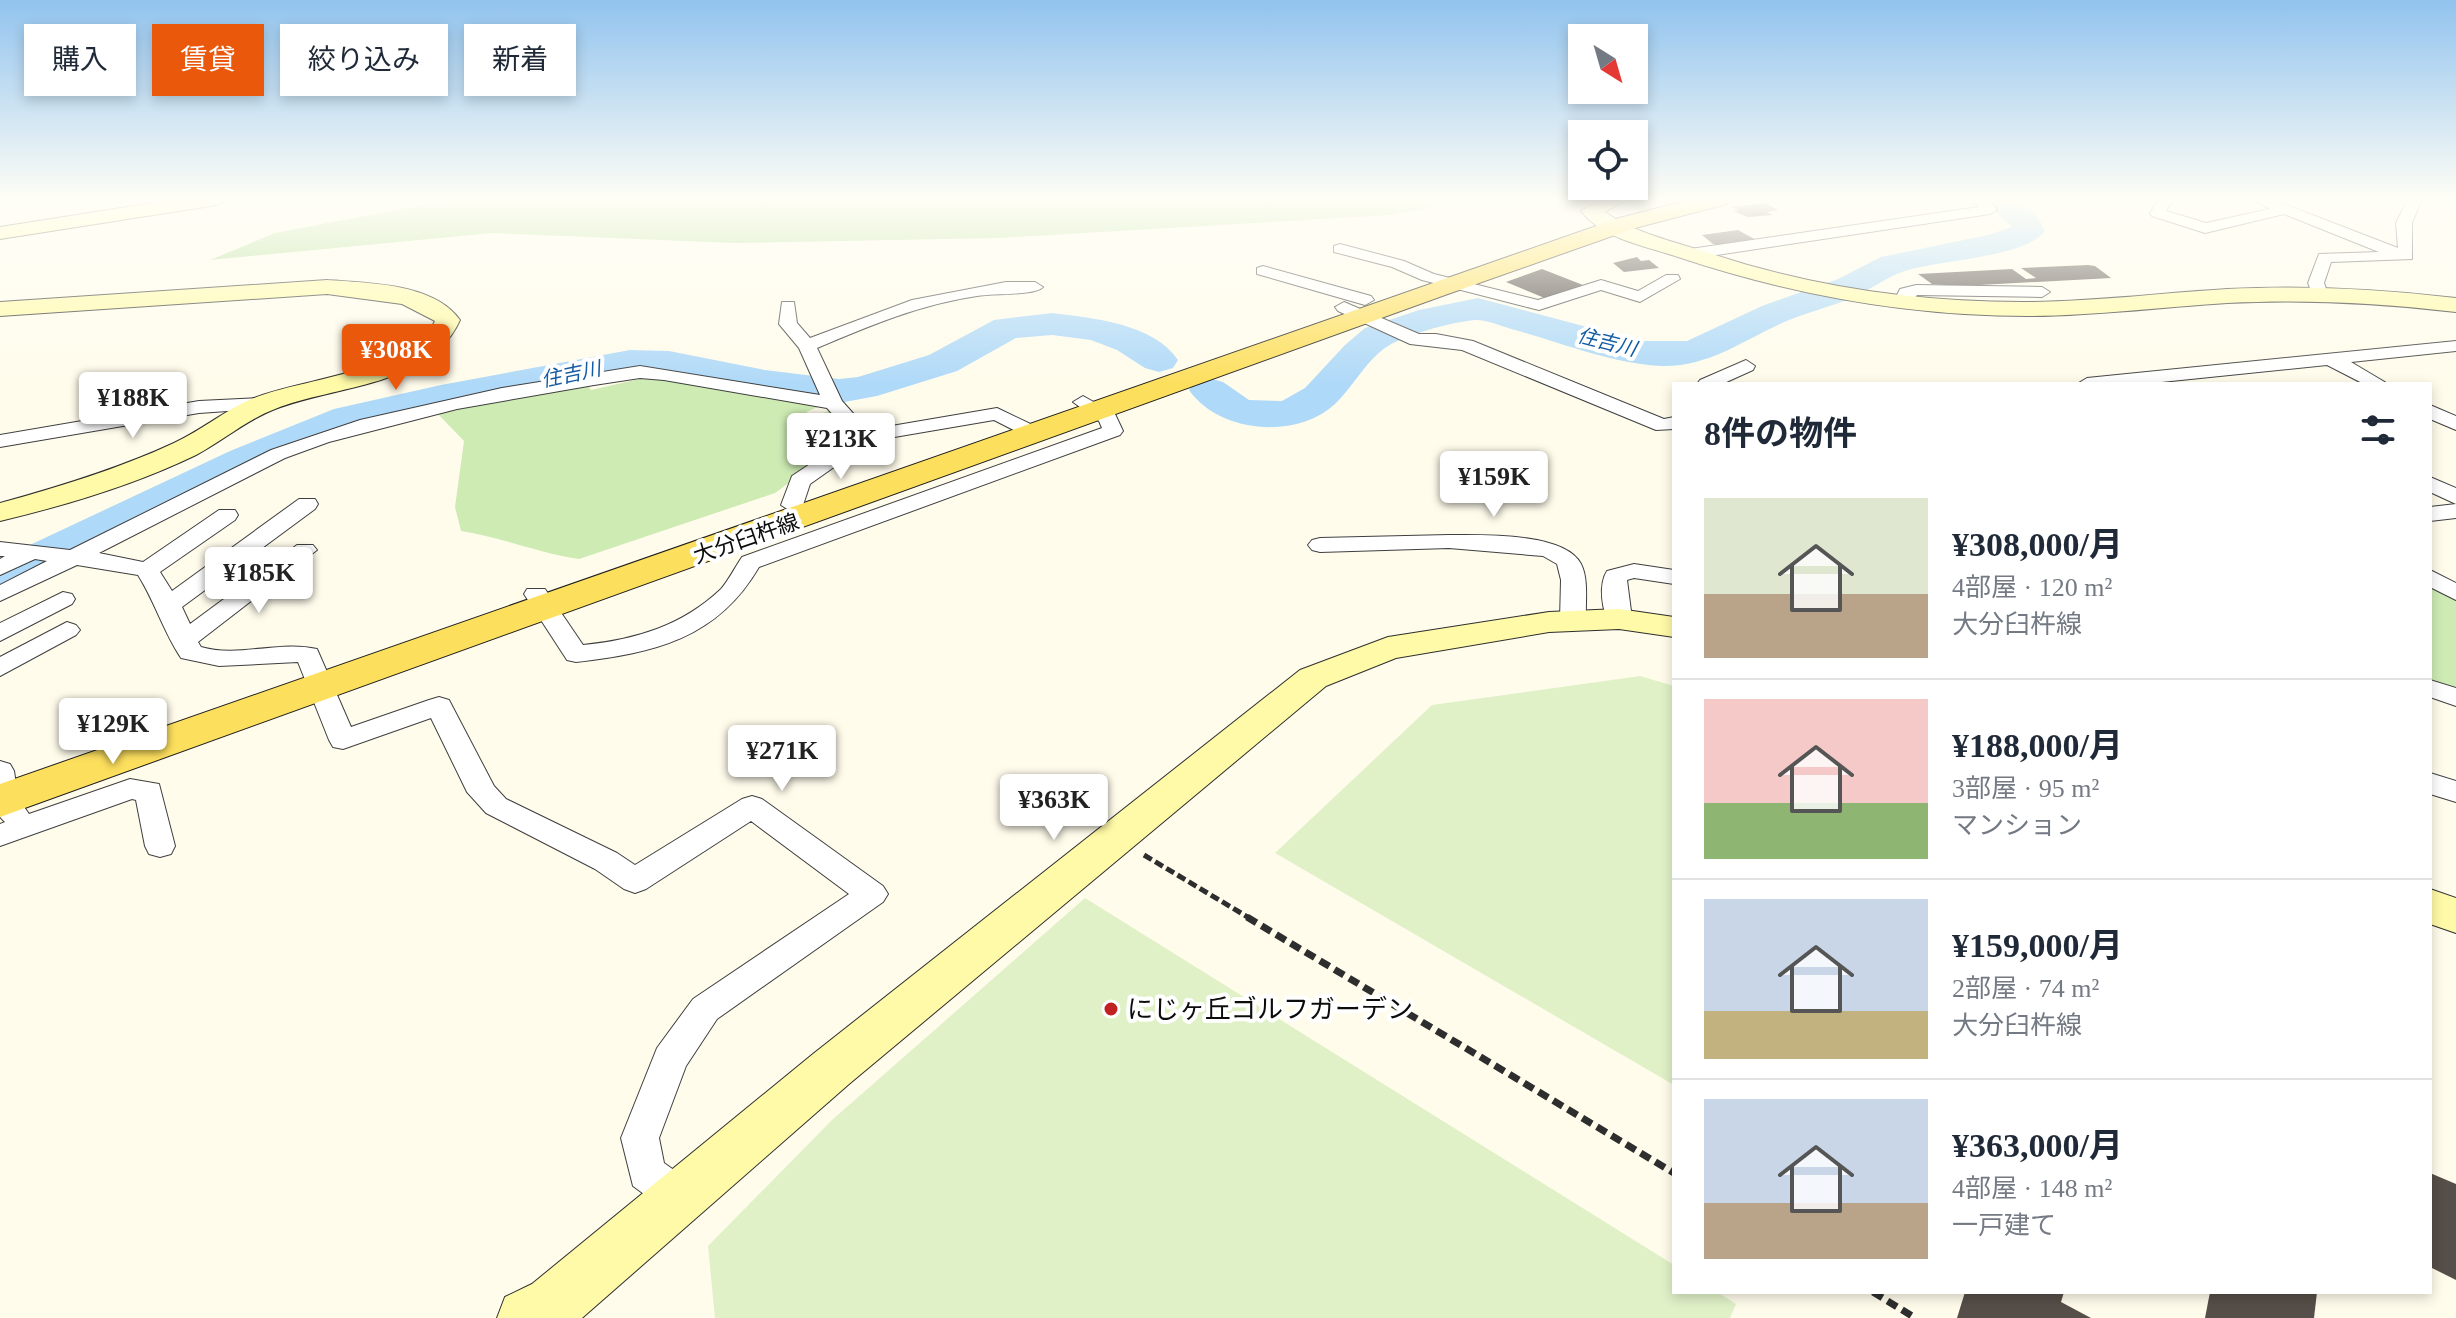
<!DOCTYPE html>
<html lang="ja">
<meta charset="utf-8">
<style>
body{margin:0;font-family:"Times New Roman","Noto Sans JP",serif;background:#f6f6f7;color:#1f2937;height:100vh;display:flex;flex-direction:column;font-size:30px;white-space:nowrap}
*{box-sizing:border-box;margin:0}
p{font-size:26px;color:#747a83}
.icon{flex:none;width:44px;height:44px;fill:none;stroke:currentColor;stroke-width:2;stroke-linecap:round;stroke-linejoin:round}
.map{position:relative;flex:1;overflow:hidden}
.details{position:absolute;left:1672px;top:382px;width:760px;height:912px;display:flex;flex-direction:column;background:#fff;border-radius:0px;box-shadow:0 4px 12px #0003}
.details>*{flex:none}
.hud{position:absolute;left:24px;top:24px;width:760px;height:72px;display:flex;gap:16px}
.needle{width:52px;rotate:143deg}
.controls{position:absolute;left:1568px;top:24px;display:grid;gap:16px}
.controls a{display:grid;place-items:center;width:80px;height:80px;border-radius:0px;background:#fff;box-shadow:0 4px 12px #0003;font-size:40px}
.price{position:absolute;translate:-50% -68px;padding:0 18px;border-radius:8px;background:#fff;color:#222;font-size:26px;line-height:52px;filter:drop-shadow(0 2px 4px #0008)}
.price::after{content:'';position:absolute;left:50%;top:48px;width:24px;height:18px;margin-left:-12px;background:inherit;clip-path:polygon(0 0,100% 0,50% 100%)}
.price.active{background:#ea580c;color:#fff}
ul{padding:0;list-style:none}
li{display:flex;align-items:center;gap:24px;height:200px;padding:0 32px}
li+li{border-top:2px solid #e0e1e3}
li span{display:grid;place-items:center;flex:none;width:224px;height:160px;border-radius:0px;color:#555}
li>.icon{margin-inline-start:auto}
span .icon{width:96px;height:96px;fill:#fffc;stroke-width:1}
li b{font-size:34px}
h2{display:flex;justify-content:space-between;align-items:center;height:96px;padding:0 32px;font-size:34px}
.pill{padding:0 28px;border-radius:0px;background:#fff;box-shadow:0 4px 12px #0003;font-size:28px;line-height:72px}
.pill.active{background:#ea580c;color:#fff}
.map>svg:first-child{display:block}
</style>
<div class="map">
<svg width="2456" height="1318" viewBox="0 0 2456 1318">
<rect width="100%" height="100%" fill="#fffcec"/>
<g fill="#ceebb4">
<path d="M 648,377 L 813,405 L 818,407 L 806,412 L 815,416 L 831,410 L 853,436 L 775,493 L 579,559 C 538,553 501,537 461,531 L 455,507 L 464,441 L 435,411 L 587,384 L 591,390 Z"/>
<polygon points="2430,586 2456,599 2456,687 2430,679"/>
</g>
<polygon fill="#b0dc93" points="477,199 1474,199 1390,215 998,238 736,243 492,233 210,260 275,233 444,201"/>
<g fill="#e0f1c7">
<polygon points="1640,676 1674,686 1674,1085 1275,853 1432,705"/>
<polygon points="1085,898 1674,1265 1674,1292 1717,1292 1736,1304 1730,1318 715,1318 708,1246 832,1120"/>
</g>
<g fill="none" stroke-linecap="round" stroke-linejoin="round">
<g fill="#afd9f8" fill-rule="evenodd">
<path d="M 1983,199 C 2014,199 2031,199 2045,231 C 2026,258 1935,260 1902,272 C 1885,278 1870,290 1854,297 C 1830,307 1804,313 1780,324 C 1741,342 1707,367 1662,366 C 1613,364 1562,343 1515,330 C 1503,327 1487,319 1474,320 C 1449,323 1416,332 1393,343 C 1368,356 1354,386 1335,404 C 1296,440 1219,433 1189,390 L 1195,382 L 1209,378 L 1223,382 L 1249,400 L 1282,401 L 1305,388 L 1345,345 L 1365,328 L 1419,310 L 1478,298 L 1640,341 L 1687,341 L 1762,306 L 1838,279 L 1881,257 L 1988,235 L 2012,227 Z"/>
<path d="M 1052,313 C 1092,318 1153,323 1178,360 L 1173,368 L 1159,372 L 1145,368 L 1117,350 L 1091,340 L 1052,335 L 1016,338 L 957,371 L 877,396 L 839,403 L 765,394 L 669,375 L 630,374 L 441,409 L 348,431 L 260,469 L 18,589 L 0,593 L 0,559 L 230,451 L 334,409 L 441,385 L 630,350 L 669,351 L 765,370 L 839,379 L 858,377 L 929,355 L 994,320 Z"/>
</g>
</g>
<g fill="#564e48">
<polygon points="1766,203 1778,210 1767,212 1773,215 1748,217 1733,211 1739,210 1731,207"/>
<polygon points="1738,230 1758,241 1724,246 1713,244 1702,235"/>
<polygon points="1637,257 1641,261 1649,260 1659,268 1624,272 1613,263"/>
<polygon points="2088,265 2095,266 2111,278 1961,286 1932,284 1918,274 2012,269 2026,279 2036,278 2021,268"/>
<polygon points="1542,269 1583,285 1547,299 1506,282"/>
<polygon points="2430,1173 2456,1184 2456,1280 2430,1267"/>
<polygon points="1965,1292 2064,1292 2061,1302 2091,1318 1957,1318"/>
<polygon points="2210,1292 2317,1292 2314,1318 2205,1318"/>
</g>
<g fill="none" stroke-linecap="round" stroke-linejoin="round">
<g stroke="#3f3f3f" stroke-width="2">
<g id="street">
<polygon points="1973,199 1988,199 1997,210 1990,214 1690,259 1682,254 1690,249 1979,207"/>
<polygon points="2159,199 2173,199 2166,211 2206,223 2270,209 2251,199 2271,199 2398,248 2396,223 2408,199 2422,199 2412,223 2412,259 2331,262 2324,283 2328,294 2320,299 2314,298 2308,283 2319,254 2379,252 2284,214 2205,233 2152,216 2150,213"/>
<polygon points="1340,244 1404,261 1434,274 1538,300 1601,280 1638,291 1666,275 1678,275 1680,279 1640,302 1601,290 1539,310 1422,280 1392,267 1334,252 1334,246"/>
<polygon points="1263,266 1371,296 1374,300 1365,305 1257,274 1257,268"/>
<path d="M 1006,282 L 1035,282 L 1043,287 C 1034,296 993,293 977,296 C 921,304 869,326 817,348 L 842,401 L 868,430 L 997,408 L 1043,430 L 1046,434 L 1043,438 L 1029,438 L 994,420 L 871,441 L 810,484 L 803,505 L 792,512 L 781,505 L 792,476 L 852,436 L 827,408 L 664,380 L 640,378 L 594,385 L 457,409 L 329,442 L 285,458 L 99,553 L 143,562 L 219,510 L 235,510 L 238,515 L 235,520 L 160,572 L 172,591 L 299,499 L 315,499 L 318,504 L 315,509 L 182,607 L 190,624 L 297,545 L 313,545 L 317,550 L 198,642 L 201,647 C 239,658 279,640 317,649 L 351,727 L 429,700 L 439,697 L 449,700 L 494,786 L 506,799 L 617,853 L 635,865 L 742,799 L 752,796 L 762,799 L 883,886 L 888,894 L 883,902 L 717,1019 L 686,1066 L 659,1138 L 664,1163 L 695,1185 L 701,1198 L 695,1211 L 681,1216 L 667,1211 L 633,1186 L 621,1138 L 657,1048 L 693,999 L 849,894 L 751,821 L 646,889 L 635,893 L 624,889 L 595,869 L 486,813 L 467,792 L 431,718 L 343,749 L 333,747 L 329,740 L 298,662 L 219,666 L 181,658 C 164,633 155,602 138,575 L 77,565 L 0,601 L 0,585 L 47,561 L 35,559 L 0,575 L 0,559 L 5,556 L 0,556 L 0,542 L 70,550 L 271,450 L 360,420 L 502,388 L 640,366 L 820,395 L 799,348 L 779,324 L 782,302 L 794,302 L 797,323 L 810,338 L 912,300 Z"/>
<polygon points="1916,285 2042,287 2050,292 2042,297 1917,295 1909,305 1897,305 1894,301 1900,289"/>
<polygon points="1344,302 1419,334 1436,334 1473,341 1664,419 1674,417 1674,429 1656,430 1462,350 1410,344 1338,311 1335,307"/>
<polygon points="2456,341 2456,351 2351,362 2388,384 2364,384 2327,365 2142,384 2077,384 2087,378"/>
<polygon points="1746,360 1755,366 1753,370 1722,384 1697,384 1700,380"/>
<path d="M 1083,396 L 1115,414 L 1123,431 L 1120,435 L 759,567 C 717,639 654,653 576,662 L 567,660 L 524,594 L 527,589 L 545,589 L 583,645 C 635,640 682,626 721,589 C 729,580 735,567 742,557 L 1102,428 L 1099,421 L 1073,402 Z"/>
<polygon points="262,398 269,400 272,404 269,408 199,413 0,447 0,435 199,401"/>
<polygon points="2430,405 2456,416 2456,430 2430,419"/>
<polygon points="2430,477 2456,488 2456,504 2430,492"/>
<polygon points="2456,504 2456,518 2430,521 2430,507"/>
<path d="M 1449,535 C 1480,535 1565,532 1581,564 C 1589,580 1585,602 1586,620 L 1582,625 L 1564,625 L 1560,620 L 1561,580 L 1557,564 L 1543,556 L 1449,548 L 1320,552 L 1312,550 L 1308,545 L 1312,540 L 1320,538 Z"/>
<path d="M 1634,564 L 1674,570 L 1674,584 L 1634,578 L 1627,580 L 1632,619 L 1628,624 L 1610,624 C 1602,611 1598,585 1607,571 Z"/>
<polygon points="2430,570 2456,583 2456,600 2430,587"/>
<polygon points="63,592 72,594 75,599 72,604 0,641 0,623"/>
<polygon points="67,622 76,625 80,630 76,635 0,676 0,657"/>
<polygon points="2430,680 2456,688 2456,706 2430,697"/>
<polygon points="0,761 10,764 14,771 18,798 29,814 130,779 159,784 175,846 171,854 160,857 149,854 145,846 136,800 132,799 0,846 0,824 5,822 0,817"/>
<polygon points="2430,773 2456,781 2456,802 2430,794"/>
</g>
</g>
<g stroke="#2e2e2e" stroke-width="2">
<g id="secondary">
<polygon points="178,199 227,199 217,205 0,239 0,227"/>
<path d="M 1601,199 L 1628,199 L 1605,212 C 1636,234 1676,242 1712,254 C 1815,288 1925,303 2033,302 C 2098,301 2162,293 2227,289 C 2303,285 2380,289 2456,298 L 2456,312 C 2380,303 2304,299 2227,303 C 2160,307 2094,316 2028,316 C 1907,316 1792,295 1678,257 C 1646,246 1602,239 1581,211 Z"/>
<path d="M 327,280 C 368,283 434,283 460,320 C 430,387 335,385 275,409 C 246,420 223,441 196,455 C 134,485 67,505 0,521 L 0,503 C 59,487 118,469 174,443 C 202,430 225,410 254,398 C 303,378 411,372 435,321 L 402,304 L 327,294 L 0,316 L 0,302 Z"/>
<polygon points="1619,609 1674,617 1674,637 1619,629 1549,632 1396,658 1326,686 849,1084 582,1318 497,1318 505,1297 532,1284 813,1054 1300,670 1388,637 1549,612"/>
<polygon points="2430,889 2456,898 2456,933 2430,924"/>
</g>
</g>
<g stroke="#1d1d1d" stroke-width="2">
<polygon id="primary" points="1693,199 1730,199 1727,204 1635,228 1445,295 0,817 0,784 1619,218"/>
</g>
<polyline stroke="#2e2e2e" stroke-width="5" stroke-dasharray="9 4" stroke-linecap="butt" points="1144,855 1251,919"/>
<g stroke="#2e2e2e" stroke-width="7" stroke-dasharray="11 6" stroke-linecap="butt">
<polyline points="1247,917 1674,1173"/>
<polyline points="1873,1292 1912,1316"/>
</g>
<use href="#street" fill="#fff" fill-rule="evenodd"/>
<use href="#secondary" fill="#fffaa7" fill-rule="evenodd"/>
<use href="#primary" fill="#fddf5e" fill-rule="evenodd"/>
</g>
<linearGradient id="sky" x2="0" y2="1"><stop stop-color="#91c3ee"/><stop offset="0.52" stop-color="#fffef6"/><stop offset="1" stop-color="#fffef6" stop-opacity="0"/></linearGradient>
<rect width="2456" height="384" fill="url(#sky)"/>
<circle fill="#c12120" stroke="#fff" stroke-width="3" cx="1111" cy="1009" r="8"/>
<g text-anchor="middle" stroke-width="8" stroke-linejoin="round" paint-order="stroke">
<g font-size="20" font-style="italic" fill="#125ba2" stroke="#fff">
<text transform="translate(1607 342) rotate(14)" y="7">住吉川</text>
<text transform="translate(571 374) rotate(-12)" y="7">住吉川</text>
</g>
<g font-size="22" fill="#0c0c0c" stroke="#fff">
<text transform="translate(746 538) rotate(-19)" y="8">大分臼杵線</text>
</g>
<g font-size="26" fill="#0c0c0c" stroke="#fff" text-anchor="start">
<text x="1127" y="1018">にじヶ丘ゴルフガーデン</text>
</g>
</g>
</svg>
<div class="controls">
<a><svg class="needle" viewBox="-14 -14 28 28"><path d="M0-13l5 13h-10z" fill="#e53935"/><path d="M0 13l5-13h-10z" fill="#747a83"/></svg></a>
<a><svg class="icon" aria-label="locate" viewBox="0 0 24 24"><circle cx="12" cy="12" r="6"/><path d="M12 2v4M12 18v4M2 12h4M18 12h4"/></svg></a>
</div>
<b class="price active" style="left:396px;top:392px">¥308K</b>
<b class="price" style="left:133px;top:440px">¥188K</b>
<b class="price" style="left:841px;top:481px">¥213K</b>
<b class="price" style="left:1494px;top:519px">¥159K</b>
<b class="price" style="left:259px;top:615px">¥185K</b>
<b class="price" style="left:113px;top:766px">¥129K</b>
<b class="price" style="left:782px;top:793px">¥271K</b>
<b class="price" style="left:1054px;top:842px">¥363K</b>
<div class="hud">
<a class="pill">購入</a>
<a class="pill active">賃貸</a>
<a class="pill">絞り込み</a>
<a class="pill">新着</a>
</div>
<section class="details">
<h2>8件の物件<svg class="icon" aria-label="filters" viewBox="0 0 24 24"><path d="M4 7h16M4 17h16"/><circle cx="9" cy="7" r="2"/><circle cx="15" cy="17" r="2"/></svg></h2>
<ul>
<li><span style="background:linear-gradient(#dfe7d0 60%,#b9a48a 0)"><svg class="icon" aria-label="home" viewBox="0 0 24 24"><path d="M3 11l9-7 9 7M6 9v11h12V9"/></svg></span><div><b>¥308,000/月</b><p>4部屋 · 120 m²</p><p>大分臼杵線</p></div></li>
<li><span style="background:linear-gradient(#f6c9c9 65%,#8fb573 0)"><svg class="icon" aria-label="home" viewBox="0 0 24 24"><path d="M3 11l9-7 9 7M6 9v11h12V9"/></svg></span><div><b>¥188,000/月</b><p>3部屋 · 95 m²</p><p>マンション</p></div></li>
<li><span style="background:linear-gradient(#c9d6e8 70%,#c2b280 0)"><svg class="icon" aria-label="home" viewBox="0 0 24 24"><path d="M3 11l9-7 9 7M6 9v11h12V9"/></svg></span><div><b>¥159,000/月</b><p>2部屋 · 74 m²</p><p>大分臼杵線</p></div></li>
<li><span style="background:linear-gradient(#c9d6e8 65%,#b9a48a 0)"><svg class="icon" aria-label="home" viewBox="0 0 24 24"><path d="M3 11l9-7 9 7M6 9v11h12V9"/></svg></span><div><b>¥363,000/月</b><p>4部屋 · 148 m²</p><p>一戸建て</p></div></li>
</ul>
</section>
</div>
